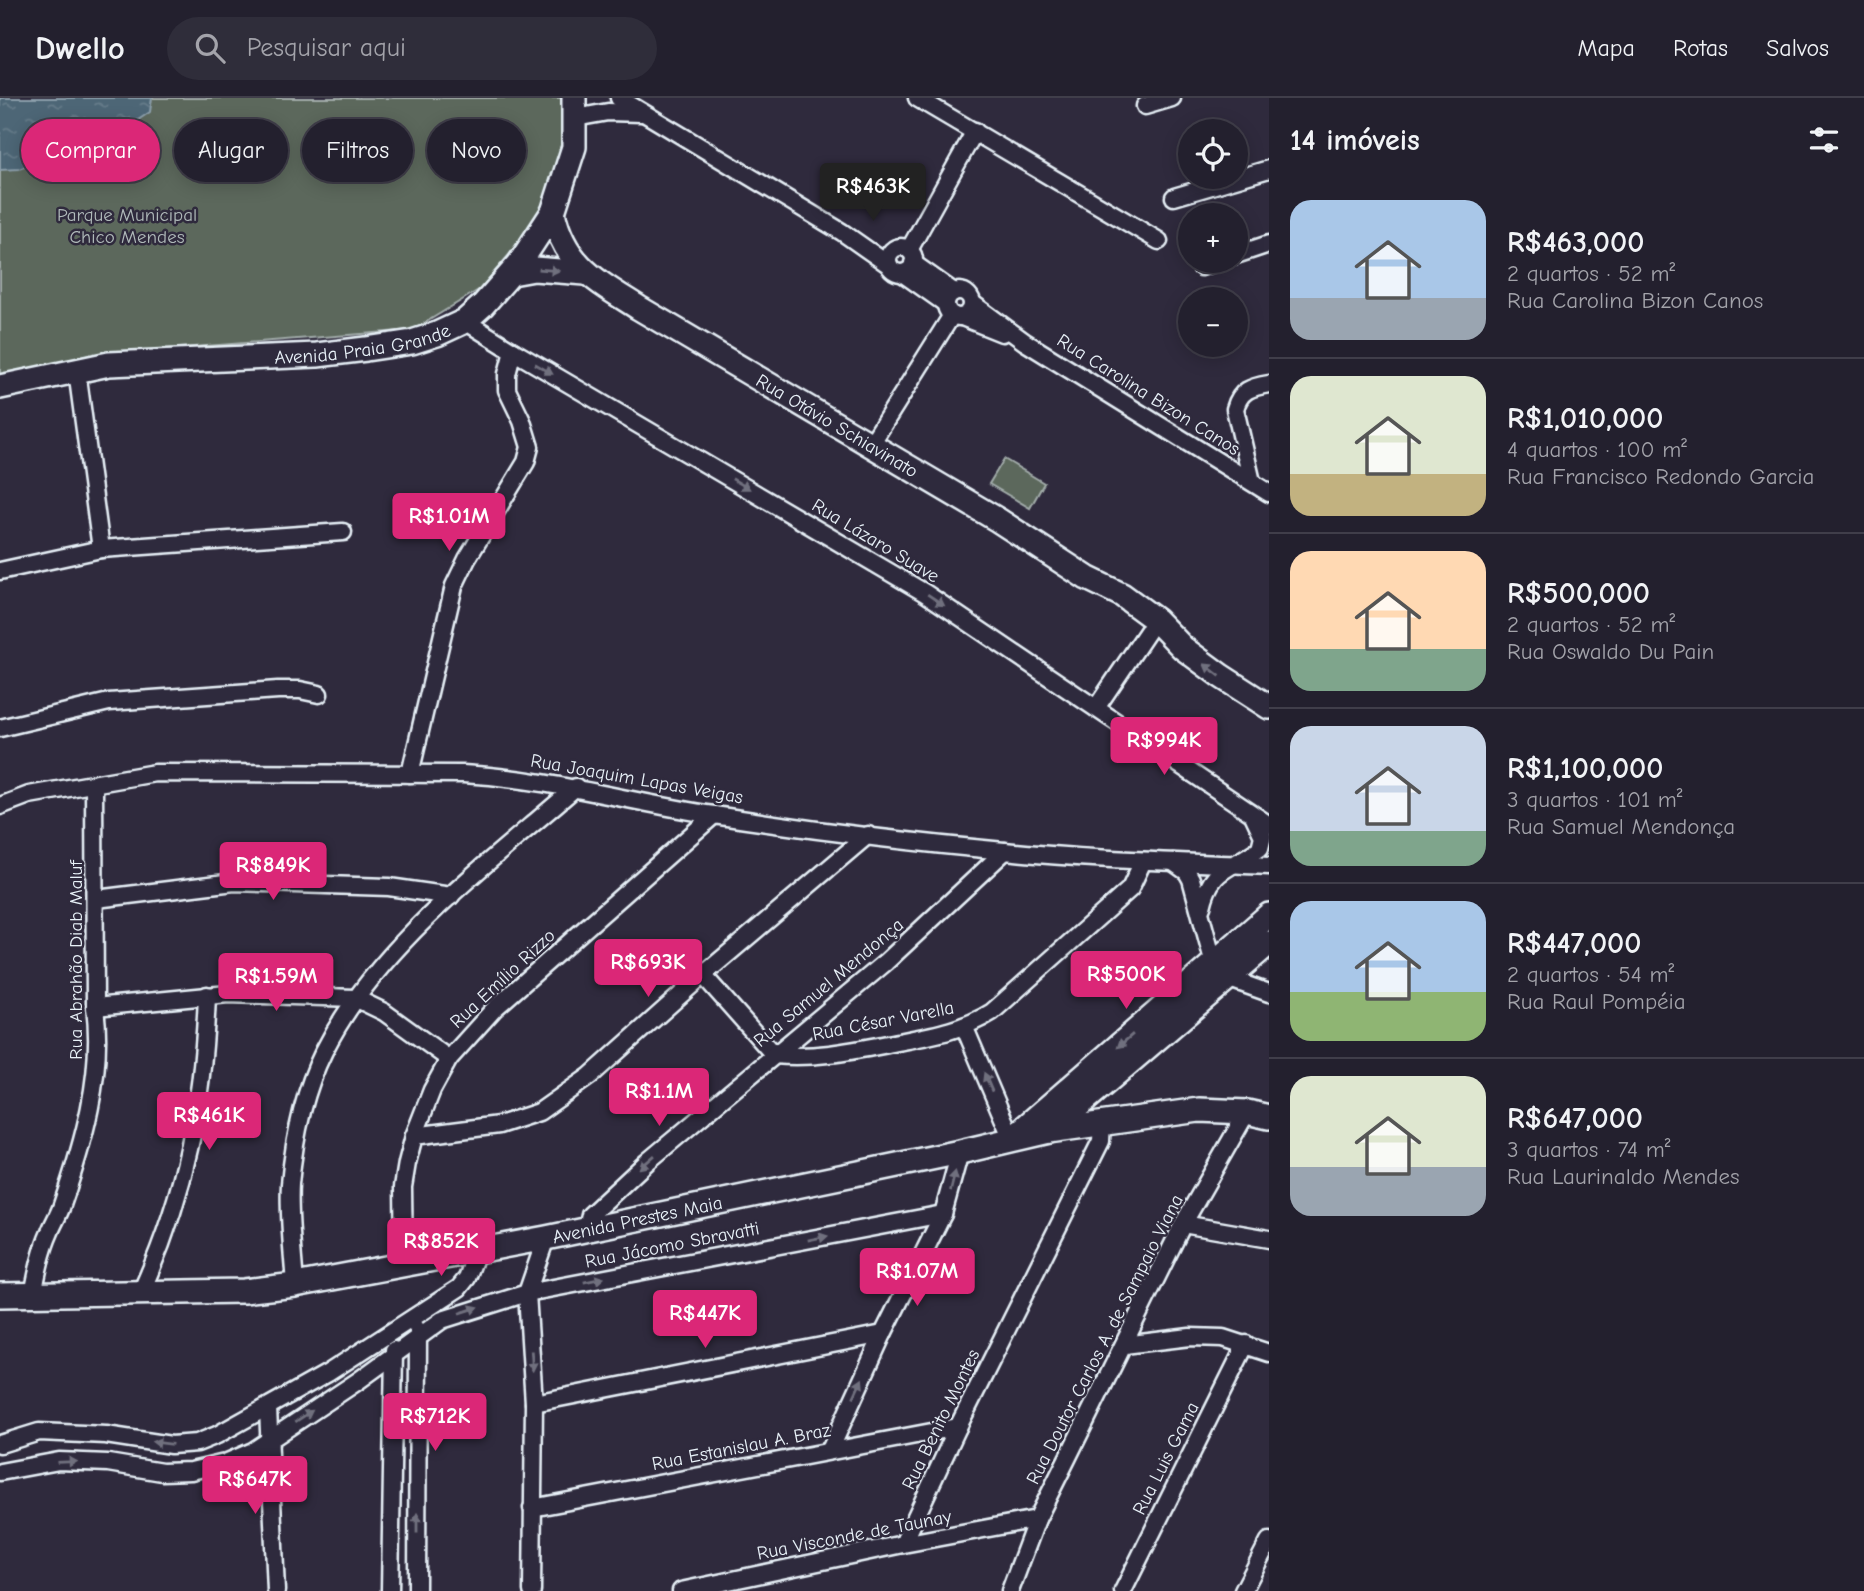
<!DOCTYPE html>
<html lang="pt">
<meta charset="utf-8">
<style>
body{margin:0;font-family:"Comic Neue",sans-serif;background:#2f2d3a;color:#f1f3f6;height:100vh;display:flex;flex-direction:column;font-size:26px;white-space:nowrap}
*{box-sizing:border-box;margin:0}
p{font-size:23px;color:#a3a3aa}
.icon{flex:none;width:38px;height:38px;fill:none;stroke:currentColor;stroke-width:2;stroke-linecap:round;stroke-linejoin:round}
.map{position:relative;flex:1;overflow:hidden}
.details{display:flex;flex-direction:column;background:#23202e;width:595px}
.details>*{flex:none}
.hud{position:absolute;left:21px;top:21px;width:665px;height:63px;display:flex;gap:14px}
.controls{position:absolute;left:1178px;top:21px;display:grid;gap:14px}
.controls a{display:grid;place-items:center;width:70px;height:70px;border-radius:50%;background:#23202e;box-shadow:0 4px 18px #0003,0 0 0 2px #403e4a;font-size:35px}
.price{position:absolute;translate:-50% -60px;padding:0 16px;border-radius:7px;background:#db2777;color:#fff;font-size:23px;line-height:46px;filter:drop-shadow(0 2px 4px #0008)}
.price::after{content:'';position:absolute;left:50%;top:42px;width:21px;height:16px;margin-left:-10px;background:inherit;clip-path:polygon(0 0,100% 0,50% 100%)}
.price.selected{background:#222;color:#fff}
ul{padding:0;list-style:none}
li{display:flex;align-items:center;gap:21px;height:175px;padding:0 21px}
li+li{border-top:2px solid #403e4a}
li span{display:grid;place-items:center;flex:none;width:196px;height:140px;border-radius:21px;color:#555}
li>.icon{margin-inline-start:auto}
span .icon{width:84px;height:84px;fill:#fffc;stroke-width:1}
li b{font-size:30px}
h2{display:flex;justify-content:space-between;align-items:center;height:84px;padding:0 21px;font-size:30px}
.chip{padding:0 24px;border-radius:32px;background:#23202e;box-shadow:0 4px 18px #0003,0 0 0 2px #403e4a;font-size:24px;line-height:63px}
.chip.selected{background:#db2777;color:#fff}
header{display:flex;align-items:center;gap:42px;box-sizing:border-box;height:98px;padding:0 35px;background:#23202e;border-bottom:2px solid #403e4a}
header strong{font-size:33px}
nav{display:flex;gap:38px;margin-inline-start:auto;font-size:24px}
.search{width:490px;height:63px;background:#2f2d3a;display:flex;align-items:center;gap:18px;box-sizing:border-box;padding:0 24px;border-radius:38px;color:#a3a3aa;font-size:26px}
main{display:flex;flex:1;min-height:0}
.map>svg:first-child{display:block}
</style>
<header>
<strong>Dwello</strong>
<div class="search"><svg class="icon" aria-label="search" viewBox="0 0 24 24"><circle cx="10" cy="10" r="6"/><path d="M15 15l6 6"/></svg>Pesquisar aqui</div>
<nav><a>Mapa</a><a>Rotas</a><a>Salvos</a></nav>
</header>
<main>
<div class="map">
<svg width="1269" height="1493" viewBox="0 0 1269 1493">
<defs>
<pattern id="water-ripples" width="26" height="14" patternUnits="userSpaceOnUse" patternTransform="scale(1.75)"><rect width="26" height="14" fill="#4d6676"/><path d="M2 4q2-2 4 0t4 0M15 11q2-2 4 0t4 0" fill="none" stroke="#677c8a"/></pattern>
</defs>
<rect width="100%" height="100%" fill="#2f2a3d"/>
<filter id="ink" filterUnits="userSpaceOnUse"><feTurbulence type="fractalNoise" baseFrequency=".0143" numOctaves="2"/><feDisplacementMap in="SourceGraphic" scale="14" xChannelSelector="R" yChannelSelector="G"/><feConvolveMatrix kernelMatrix="1 2 1 2 8 2 1 2 1" color-interpolation-filters="sRGB"/></filter>
<g filter="url(#ink)">
<g fill="#5b675c" stroke="#a2acaa" stroke-width="2">
<polygon points="0,0 565,0 565,41 549,99 518,146 480,191 413,232 90,257 0,277"/>
<polygon points="1004,361 1044,385 1030,410 989,386"/>
</g>
<polygon fill="url(#water-ripples)" stroke="#8b9eaa" stroke-width="2" points="0,0 152,0 150,14 129,28 19,71 0,72"/>
<g fill="none" stroke-linecap="round" stroke-linejoin="round">
<g stroke="#e8f1f8" stroke-width="21">
<g id="street">
<polyline points="619,0 842,134 889,167"/>
<polyline points="917,0 1159,143"/>
<polyline points="1145,8 1172,0"/>
<polyline points="575,20 608,14 641,15"/>
<polyline points="1174,99 1269,71"/>
<circle cx="901" cy="162" r="13"/>
<polyline points="909,152 975,33"/>
<polyline points="1236,157 1269,146"/>
<polyline points="913,165 954,194"/>
<polyline points="1201,169 1218,163"/>
<polyline points="902,175 946,206"/>
<circle cx="959" cy="206" r="13"/>
<polyline points="972,205 1025,244 1269,395"/>
<polyline points="962,219 1002,235"/>
<polyline points="465,223 513,253 925,495 1269,727"/>
<polyline points="77,273 101,451"/>
<polyline points="871,346 952,217"/>
<path d="M 1252,384 L 1235,311 C 1240,292 1251,289 1269,286"/>
<polyline points="0,473 101,451 343,434"/>
<polyline points="1096,610 1148,533"/>
<polyline points="0,630 109,604 278,592 300,592 319,596"/>
<polyline points="410,676 454,488 467,461 526,364 530,349 522,323 507,292 507,276 513,253"/>
<path d="M 0,708 L 29,697 L 155,675 L 463,676 C 551,681 629,704 714,717 C 810,732 907,744 1004,753 C 1092,762 1181,764 1269,768"/>
<polyline points="1173,764 1187,774 1191,781 1214,866 1227,880 1269,895"/>
<polyline points="96,801 234,784 389,789 451,798"/>
<path d="M 1202,809 C 1211,768 1231,772 1260,750 L 1263,738 L 1254,719"/>
<polyline points="703,877 774,957"/>
<polyline points="95,909 228,896 355,900 384,914 449,961"/>
<polyline points="964,928 1012,1041"/>
<path d="M 774,957 C 815,961 852,953 893,945 C 928,938 962,933 992,914 L 1130,791 L 1143,763"/>
<polyline points="414,1038 499,1027 539,1014 590,978 703,877 868,737"/>
<polyline points="1183,1126 1269,1141"/>
<polyline points="587,1130 590,1117 647,1064 886,864 1005,753"/>
<polyline points="404,1166 403,1089 407,1065 414,1038 432,992 449,961 495,910 714,717"/>
<path d="M 295,1187 C 293,1156 288,1117 290,1086 C 294,1042 304,993 324,953 C 378,846 488,766 576,689"/>
<path d="M 141,1194 C 186,1096 203,1005 207,897"/>
<path d="M 33,1197 C 37,1176 41,1154 50,1134 C 53,1126 58,1118 61,1110 C 83,1046 104,976 95,909 L 94,686"/>
<polyline points="1124,1247 1190,1239 1223,1240 1269,1255"/>
<polyline points="534,1305 883,1236"/>
<polyline points="268,1310 276,1493"/>
<polyline points="0,1346 39,1334 106,1337 171,1347 197,1345 217,1337 328,1275 459,1190 467,1180 477,1154"/>
<polyline points="830,1352 883,1236 943,1116 960,1054"/>
<polyline points="0,1374 59,1363 108,1365 162,1374 191,1373 225,1365 253,1353 358,1283 442,1222 527,1195 943,1116"/>
<polyline points="532,1410 958,1329"/>
<polyline points="903,1446 958,1329 1101,1043 1102,1024"/>
<polyline points="390,1493 394,1252"/>
<polyline points="417,1493 418,1232"/>
<polyline points="532,1493 534,1305 527,1195 546,1140"/>
<polyline points="681,1493 903,1446 1037,1421"/>
<polyline points="1010,1493 1037,1421 1067,1361 1183,1126 1247,1014"/>
<polyline points="1123,1493 1246,1246"/>
<polyline points="1243,1493 1269,1443"/>
</g>
</g>
<g stroke="#e8f1f8" stroke-width="28">
<g id="secondary">
<path id="s1" d="M 553,114 C 564,167 597,183 639,210 L 998,422 L 1087,480 L 1122,497 L 1156,522 L 1183,550 L 1221,578 L 1269,609"/>
<polyline points="512,175 534,171 585,175"/>
<path id="s2" d="M 0,289 L 109,266 L 317,257 L 366,251 L 412,244 L 437,236 L 465,223 L 483,207 L 519,166 L 553,114 L 574,49 L 574,0"/>
<polyline points="1049,1033 1269,845"/>
<polyline points="1015,1038 1269,817"/>
<path id="s3" d="M 0,1197 L 244,1193 L 295,1187 L 546,1140 L 960,1054 L 1049,1033 L 1199,1012 L 1247,1014 L 1269,1019"/>
</g>
</g>
<use href="#street" stroke="#2f2a3d" stroke-width="16"/>
<use href="#secondary" stroke="#2f2a3d" stroke-width="23"/>
</g>
<defs><path id="oneway-solid" d="M-6-.8H1V-3.2L6.5 0L1 3.2V.8H-6Z" transform="scale(1.75)"/></defs>
<g fill="#70707e">
<use href="#oneway-solid" transform="translate(549 172) rotate(5)"/>
<use href="#oneway-solid" transform="translate(544 271) rotate(30)"/>
<use href="#oneway-solid" transform="translate(741 386) rotate(30)"/>
<use href="#oneway-solid" transform="translate(936 502) rotate(34)"/>
<use href="#oneway-solid" transform="translate(1212 572) rotate(-143)"/>
<use href="#oneway-solid" transform="translate(1125 943) rotate(139)"/>
<use href="#oneway-solid" transform="translate(988 984) rotate(-113)"/>
<use href="#oneway-solid" transform="translate(647 1064) rotate(139)"/>
<use href="#oneway-solid" transform="translate(953 1083) rotate(-76)"/>
<use href="#oneway-solid" transform="translate(818 1140) rotate(-11)"/>
<use href="#oneway-solid" transform="translate(594 1182) rotate(-11)"/>
<use href="#oneway-solid" transform="translate(469 1212) rotate(-18)"/>
<use href="#oneway-solid" transform="translate(532 1263) rotate(86)"/>
<use href="#oneway-solid" transform="translate(858 1290) rotate(-65)"/>
<use href="#oneway-solid" transform="translate(304 1318) rotate(-34)"/>
<use href="#oneway-solid" transform="translate(162 1345) rotate(-173)"/>
<use href="#oneway-solid" transform="translate(67 1364) rotate(-2)"/>
<use href="#oneway-solid" transform="translate(417 1425) rotate(-90)"/>
</g>
</g>
<g text-anchor="middle" stroke-width="5" stroke-linejoin="round" paint-order="stroke">
<g font-size="19" fill="#b0baba" stroke="#2f2a3d">
<text x="127" y="123">Parque Municipal<tspan x="127" dy="22">Chico Mendes</tspan></text>
</g>
<g font-size="19" fill="#e8f1f8" stroke="#2f2a3d">
<text dy="7" stroke="none"><textPath href="#s2" startOffset="366">Avenida Praia Grande</textPath></text>
<text transform="translate(1149 296) rotate(32)" y="7">Rua Carolina Bizon Canos</text>
<text dy="7" stroke="none"><textPath href="#s1" startOffset="364">Rua Otávio Schiavinato</textPath></text>
<text transform="translate(876 442) rotate(31)" y="7">Rua Lázaro Suave</text>
<text transform="translate(637 680) rotate(10)" y="7">Rua Joaquim Lapas Veigas</text>
<text transform="translate(75 862) rotate(-90)" y="7">Rua Abrahão Diab Maluf</text>
<text transform="translate(502 880) rotate(-43)" y="7">Rua Emílio Rizzo</text>
<text transform="translate(828 884) rotate(-40)" y="7">Rua Samuel Mendonça</text>
<text transform="translate(883 922) rotate(-11)" y="7">Rua César Varella</text>
<text dy="7" stroke="none"><textPath href="#s3" startOffset="644">Avenida Prestes Maia</textPath></text>
<text transform="translate(672 1146) rotate(-11)" y="7">Rua Jácomo Sbravatti</text>
<text transform="translate(1104 1241) rotate(-63)" y="7">Rua Doutor Carlos A. de Sampaio Viana</text>
<text transform="translate(940 1321) rotate(-64)" y="7">Rua Benito Montes</text>
<text transform="translate(741 1348) rotate(-11)" y="7">Rua Estanislau A. Braz</text>
<text transform="translate(1165 1360) rotate(-63)" y="7">Rua Luis Gama</text>
<text transform="translate(854 1436) rotate(-11)" y="7">Rua Visconde de Taunay</text>
</g>
</g>
</svg>
<div class="controls">
<a><svg class="icon" aria-label="locate" viewBox="0 0 24 24"><circle cx="12" cy="12" r="6"/><path d="M12 2v4M12 18v4M2 12h4M18 12h4"/></svg></a>
<a>+</a>
<a>−</a>
</div>
<b class="price selected" style="left:873px;top:125px">R$463K</b>
<b class="price" style="left:449px;top:455px">R$1.01M</b>
<b class="price" style="left:1164px;top:679px">R$994K</b>
<b class="price" style="left:273px;top:804px">R$849K</b>
<b class="price" style="left:648px;top:901px">R$693K</b>
<b class="price" style="left:1126px;top:913px">R$500K</b>
<b class="price" style="left:276px;top:915px">R$1.59M</b>
<b class="price" style="left:659px;top:1030px">R$1.1M</b>
<b class="price" style="left:209px;top:1054px">R$461K</b>
<b class="price" style="left:441px;top:1180px">R$852K</b>
<b class="price" style="left:917px;top:1210px">R$1.07M</b>
<b class="price" style="left:705px;top:1252px">R$447K</b>
<b class="price" style="left:435px;top:1355px">R$712K</b>
<b class="price" style="left:255px;top:1418px">R$647K</b>
<div class="hud">
<a class="chip selected">Comprar</a>
<a class="chip">Alugar</a>
<a class="chip">Filtros</a>
<a class="chip">Novo</a>
</div>
</div>
<section class="details">
<h2>14 imóveis<svg class="icon" aria-label="filters" viewBox="0 0 24 24"><path d="M4 7h16M4 17h16"/><circle cx="9" cy="7" r="2"/><circle cx="15" cy="17" r="2"/></svg></h2>
<ul>
<li><span style="background:linear-gradient(#a9c7e8 70%,#9aa5b1 0)"><svg class="icon" aria-label="home" viewBox="0 0 24 24"><path d="M3 11l9-7 9 7M6 9v11h12V9"/></svg></span><div><b>R$463,000</b><p>2 quartos · 52 m²</p><p>Rua Carolina Bizon Canos</p></div></li>
<li><span style="background:linear-gradient(#dfe7d0 70%,#c2b280 0)"><svg class="icon" aria-label="home" viewBox="0 0 24 24"><path d="M3 11l9-7 9 7M6 9v11h12V9"/></svg></span><div><b>R$1,010,000</b><p>4 quartos · 100 m²</p><p>Rua Francisco Redondo Garcia</p></div></li>
<li><span style="background:linear-gradient(#ffd9b3 70%,#7fa58c 0)"><svg class="icon" aria-label="home" viewBox="0 0 24 24"><path d="M3 11l9-7 9 7M6 9v11h12V9"/></svg></span><div><b>R$500,000</b><p>2 quartos · 52 m²</p><p>Rua Oswaldo Du Pain</p></div></li>
<li><span style="background:linear-gradient(#c9d6e8 75%,#7fa58c 0)"><svg class="icon" aria-label="home" viewBox="0 0 24 24"><path d="M3 11l9-7 9 7M6 9v11h12V9"/></svg></span><div><b>R$1,100,000</b><p>3 quartos · 101 m²</p><p>Rua Samuel Mendonça</p></div></li>
<li><span style="background:linear-gradient(#a9c7e8 65%,#8fb573 0)"><svg class="icon" aria-label="home" viewBox="0 0 24 24"><path d="M3 11l9-7 9 7M6 9v11h12V9"/></svg></span><div><b>R$447,000</b><p>2 quartos · 54 m²</p><p>Rua Raul Pompéia</p></div></li>
<li><span style="background:linear-gradient(#dfe7d0 65%,#9aa5b1 0)"><svg class="icon" aria-label="home" viewBox="0 0 24 24"><path d="M3 11l9-7 9 7M6 9v11h12V9"/></svg></span><div><b>R$647,000</b><p>3 quartos · 74 m²</p><p>Rua Laurinaldo Mendes</p></div></li>
</ul>
</section>
</main>
